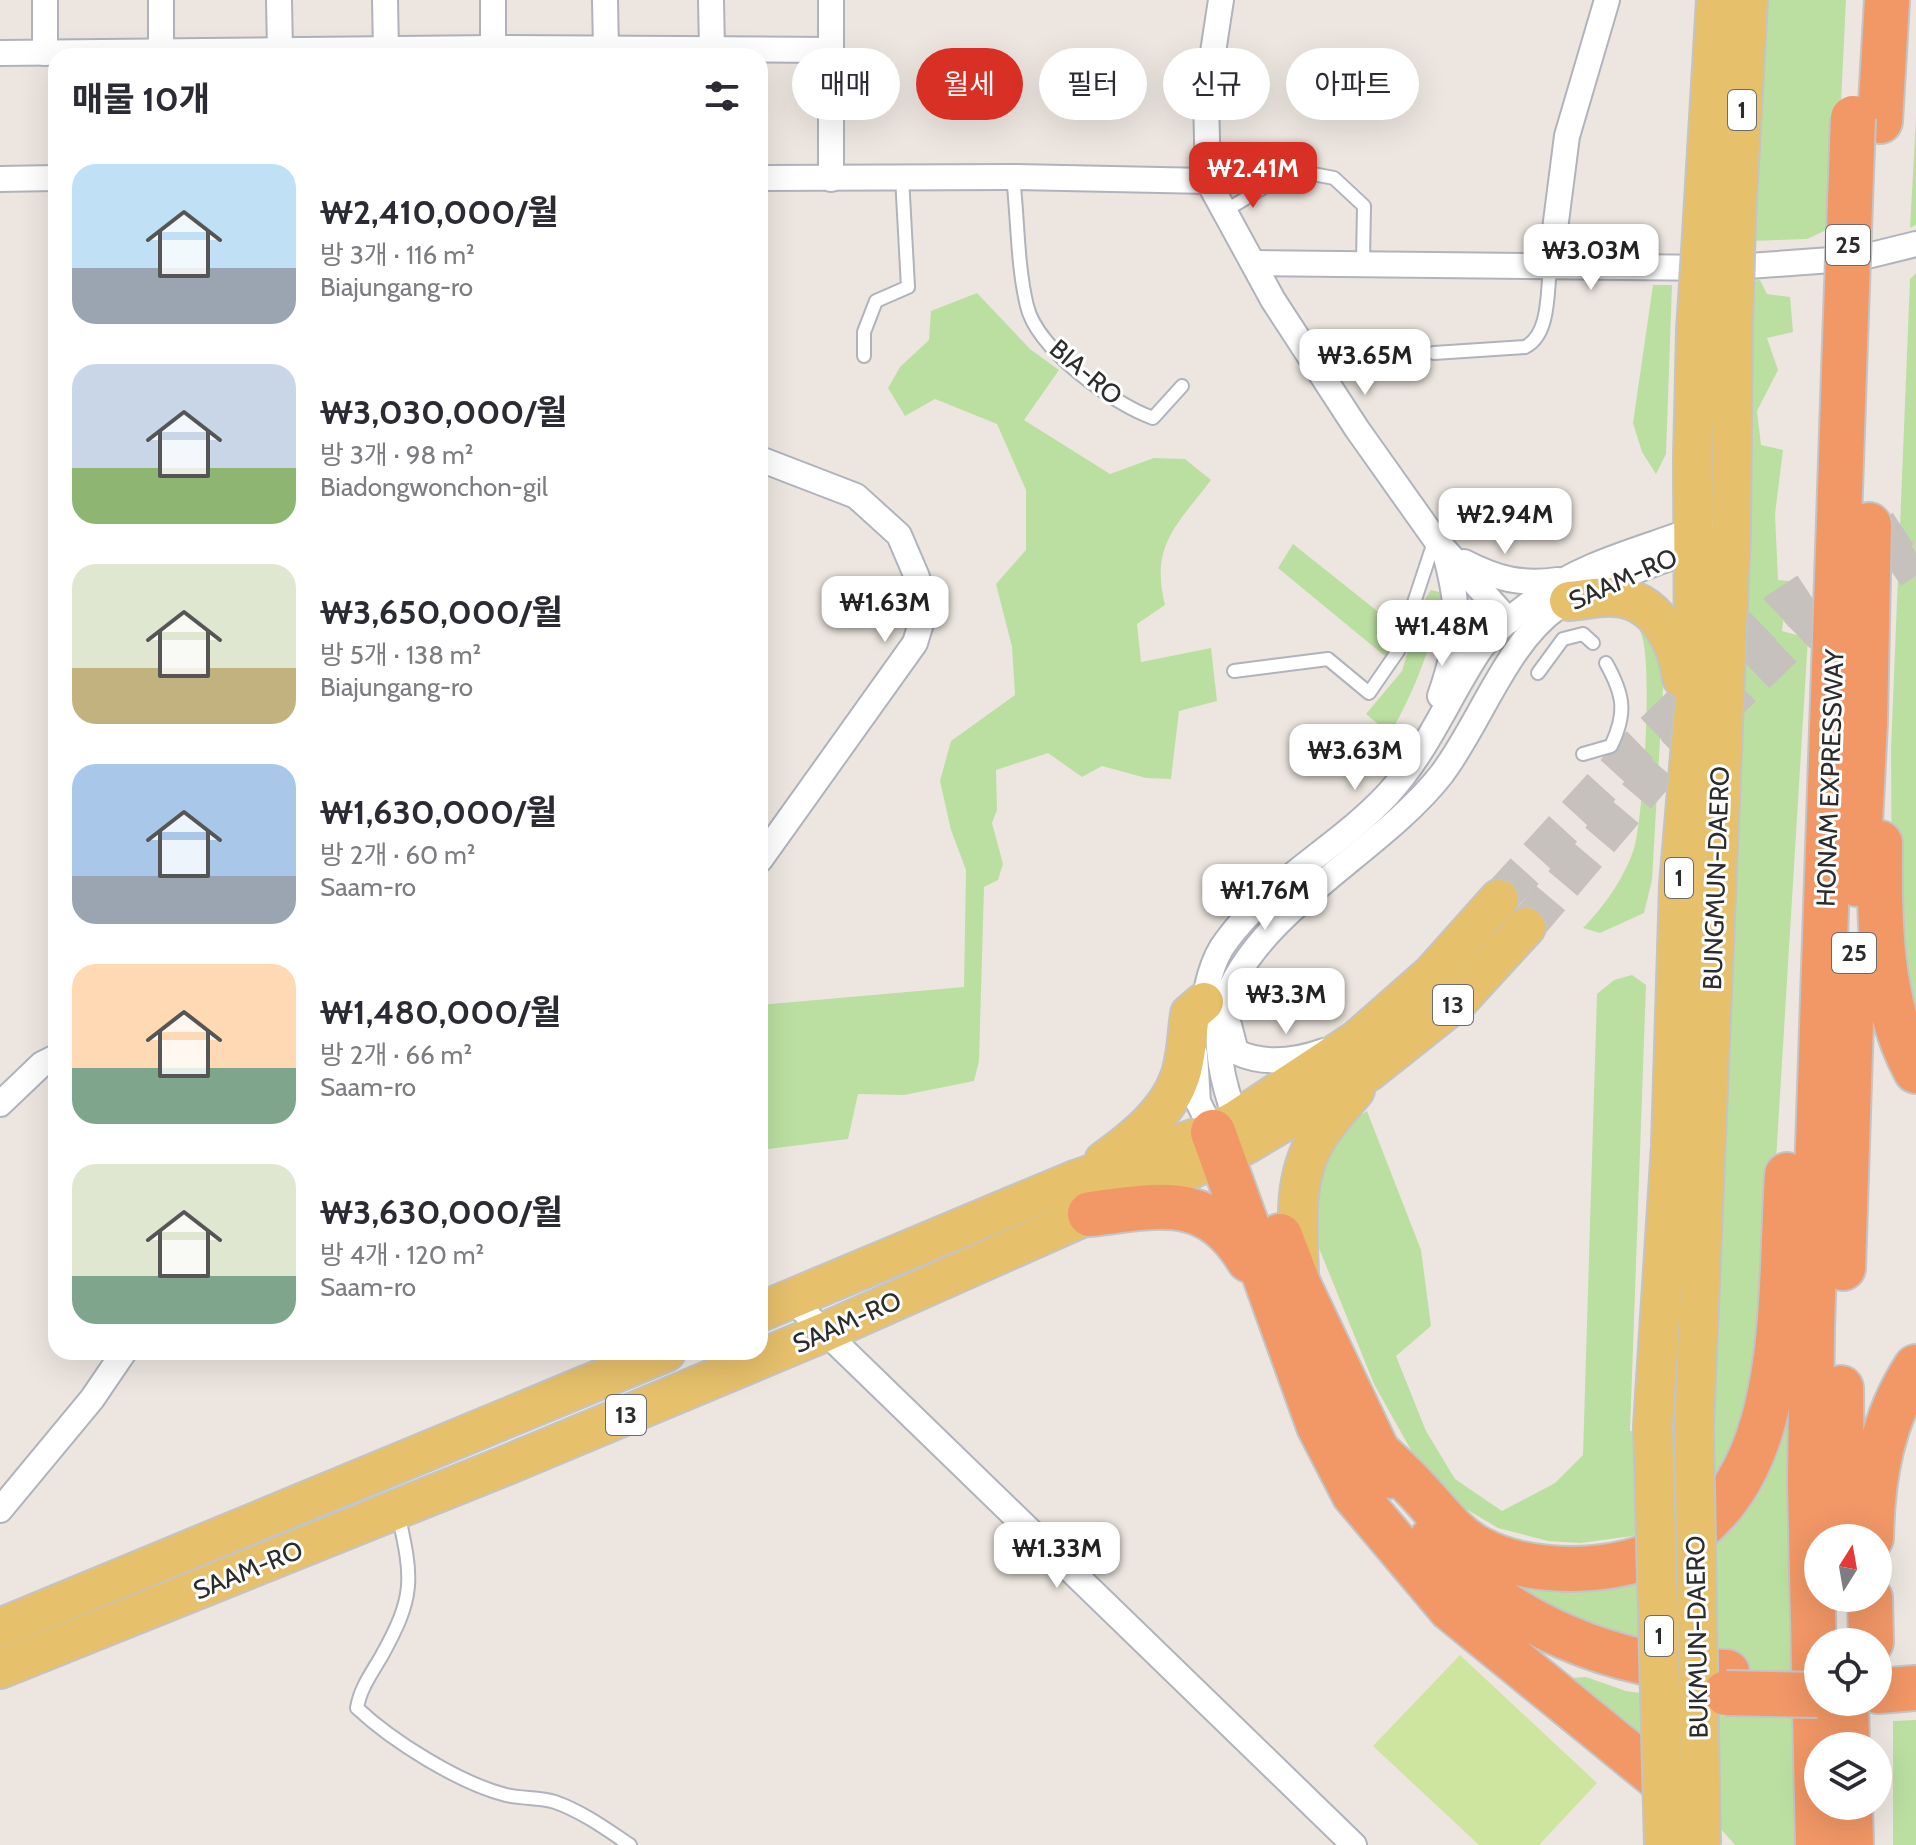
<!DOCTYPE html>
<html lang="ko">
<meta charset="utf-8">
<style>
body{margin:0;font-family:Cabin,"Noto Sans KR",sans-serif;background:#f2f2f3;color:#2b2b33;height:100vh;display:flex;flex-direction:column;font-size:30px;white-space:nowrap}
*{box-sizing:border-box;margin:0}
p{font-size:26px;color:#7c7c81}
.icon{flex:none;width:44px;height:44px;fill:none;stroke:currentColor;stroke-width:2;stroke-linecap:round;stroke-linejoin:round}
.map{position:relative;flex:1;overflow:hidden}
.details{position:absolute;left:48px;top:48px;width:720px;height:1312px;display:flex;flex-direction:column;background:#fff;border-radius:24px;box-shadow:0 8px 32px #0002}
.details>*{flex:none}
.top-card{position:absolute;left:792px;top:48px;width:760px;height:72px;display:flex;gap:16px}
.needle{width:52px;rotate:11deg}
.fabs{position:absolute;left:1804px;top:1524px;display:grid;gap:16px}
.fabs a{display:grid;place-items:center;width:88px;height:88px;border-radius:50%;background:#fff;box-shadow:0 8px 32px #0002;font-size:40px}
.price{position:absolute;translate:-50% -68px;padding:0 18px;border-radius:16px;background:#fff;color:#222;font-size:26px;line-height:52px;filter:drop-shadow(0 2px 4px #0008)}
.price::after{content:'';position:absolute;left:50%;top:48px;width:24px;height:18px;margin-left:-12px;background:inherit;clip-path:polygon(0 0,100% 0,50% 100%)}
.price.selected{background:#d93025;color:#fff}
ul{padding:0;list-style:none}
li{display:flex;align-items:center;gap:24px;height:200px;padding:0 24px}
li span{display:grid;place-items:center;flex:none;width:224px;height:160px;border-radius:24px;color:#555}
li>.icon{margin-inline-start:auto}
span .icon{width:96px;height:96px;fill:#fffc;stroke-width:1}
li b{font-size:34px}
h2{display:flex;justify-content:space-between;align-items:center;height:96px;padding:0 24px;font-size:34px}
.pill{padding:0 28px;border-radius:36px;background:#fff;box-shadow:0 8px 32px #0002;font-size:28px;line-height:72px}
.pill.selected{background:#d93025;color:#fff}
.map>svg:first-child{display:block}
</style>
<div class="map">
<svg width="1916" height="1845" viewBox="0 0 1916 1845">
<rect width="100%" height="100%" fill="#ede6e0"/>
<g fill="#bbdfa1">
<polygon points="1760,0 1846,0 1835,226 1807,239 1749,241"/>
<polygon points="1916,118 1916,225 1910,228"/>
<polygon points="1916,273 1916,1025 1892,916 1891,749 1910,279"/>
<polygon points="1760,280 1767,294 1790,297 1793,332 1767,338 1778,370 1757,411 1761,445 1783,450 1775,514 1778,580 1789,581 1782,631 1808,638 1774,1193 1748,1428 1712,1485 1650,1528 1633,1536 1580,1543 1548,1541 1498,1528 1456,1503 1426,1477 1374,1384 1306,1216 1326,1138 1367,1111 1421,1250 1431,1326 1396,1356 1426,1431 1455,1479 1502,1511 1555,1483 1583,1455 1597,994 1614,980 1632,975 1646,985 1630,1431 1711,1432 1748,281"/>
<polygon points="1653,285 1672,285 1666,454 1656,474 1642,452 1633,423"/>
<path d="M 977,293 L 1030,349 L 1059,370 L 1024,420 L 1110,474 L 1154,458 L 1185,459 L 1211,480 C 1177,525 1150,545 1165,605 L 1137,624 L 1141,662 L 1211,648 L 1217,701 L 1179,711 L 1171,779 L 1146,778 L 1102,766 L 1082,777 L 1048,753 L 996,770 L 997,810 L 992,823 L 1003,864 L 998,880 L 984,887 L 979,1061 L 974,1081 L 904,1095 L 858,1094 L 848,1139 L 760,1150 L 760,1005 L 964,987 L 966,870 L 951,830 L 940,781 L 951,741 L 1015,695 L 1012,647 L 996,584 L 1026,550 L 1026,490 L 997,424 L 935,399 L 905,416 L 888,388 L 900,367 L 929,340 L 931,311 Z"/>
<polygon points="1293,544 1401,630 1386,657 1278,568"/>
<path d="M 1431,590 L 1443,593 C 1431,647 1417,686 1390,734 L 1366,714 L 1402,671 L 1422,604 Z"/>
<path d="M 1650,622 L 1665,653 L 1652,880 L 1644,913 L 1600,933 L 1583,928 C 1604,907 1627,874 1635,845 C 1643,812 1654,657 1640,631 Z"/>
<polygon points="1790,1402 1803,1845 1735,1845 1691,1795 1569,1678 1586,1677 1626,1691 1740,1708 1627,1640 1539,1606 1486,1561 1627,1573"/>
<polygon points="1916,1720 1916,1845 1893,1845 1893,1721"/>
</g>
<polygon fill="#cde59e" points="1460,1655 1597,1783 1539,1845 1479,1845 1373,1746"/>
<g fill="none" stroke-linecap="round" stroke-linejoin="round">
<g stroke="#c6c1bc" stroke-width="38" stroke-dasharray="38 19" stroke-linecap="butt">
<polyline points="1499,899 1637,748 1778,611 1916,520"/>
<polyline points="1526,927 1665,763 1805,627 1916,553"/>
</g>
<g stroke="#b0b3bb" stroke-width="16">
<g id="lane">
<path d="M 1013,177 C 1018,219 1017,265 1027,306 C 1037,349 1113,404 1153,418 L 1182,386"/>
<polyline points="1225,211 1292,170 1334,178 1364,206 1363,262"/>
<path d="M 1434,353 L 1525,347 C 1550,335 1547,292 1550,268"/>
<polyline points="864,356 864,332 876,301 908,287 902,177"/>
<polyline points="1234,671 1328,659 1369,693 1398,651 1435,539"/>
<polyline points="1538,673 1563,639 1583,634 1593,643"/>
<path d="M 1583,754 L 1611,746 C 1627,713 1624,695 1606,663"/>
<path d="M 398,1513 C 413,1580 415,1596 381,1657 C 371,1674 360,1689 357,1708 C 392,1741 459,1783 506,1795 C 522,1799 540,1797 555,1802 C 583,1812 606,1829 630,1845"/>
</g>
</g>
<g stroke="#b0b3bb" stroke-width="28">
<g id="street">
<polyline points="45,0 45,53"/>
<polyline points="279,0 280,50"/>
<polyline points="385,0 386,51"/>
<polyline points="493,0 493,56"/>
<polyline points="605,0 606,49"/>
<polyline points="711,0 712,50"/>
<polyline points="831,0 831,179"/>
<polyline points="1221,0 1206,98 1208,181 1273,300 1357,429 1435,539 1509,621"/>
<polyline points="0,53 494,48 830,50"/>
<polyline points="161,56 161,0"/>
<polyline points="760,178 1013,177 1208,181"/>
<polyline points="0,179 56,178"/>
<polyline points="1255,263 1721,268 1859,258 1916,244"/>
<polyline points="1550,268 1567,136 1607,0"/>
<polyline points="760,459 856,496 899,535 917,577 925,610 915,643 760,860"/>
<path d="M 1464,562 C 1497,579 1521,585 1558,580"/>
<path d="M 1440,696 C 1460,638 1461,612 1445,553"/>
<path d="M 1202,1014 C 1206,989 1211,960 1227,940 C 1270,881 1339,847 1388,794 C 1427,752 1448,698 1479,651 C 1493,631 1518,612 1537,598 C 1585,561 1648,548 1703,526"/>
<path d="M 1229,1025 L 1236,1052 C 1264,1065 1296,1061 1324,1051"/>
<polyline points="1195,1054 1198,1102 1213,1132"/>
<polyline points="0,1104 42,1064 56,1057"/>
<path d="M 1236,1120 C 1224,1086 1212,1043 1223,1007 C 1253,912 1380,853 1441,775 C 1480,724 1506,643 1558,607 C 1593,584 1662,562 1703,545"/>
<polyline points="793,1301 1354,1845"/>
<polyline points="0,1510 92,1399 124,1352"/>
</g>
</g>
<g stroke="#c4c4c4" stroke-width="42">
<g id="primary">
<polyline points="1703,218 1716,0"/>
<polyline points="1736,219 1748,0"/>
<path d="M 1569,601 C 1583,600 1600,596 1614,597 C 1657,599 1677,642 1682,678"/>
<path d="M 1104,1161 C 1133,1140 1168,1113 1180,1077 C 1187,1057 1187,1034 1190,1014 L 1204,1002"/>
<path d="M 1299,1276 C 1298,1230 1292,1180 1316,1140 C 1326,1122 1342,1106 1355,1090"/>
<polyline points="760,1312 1075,1180 1213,1132 1236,1120 1357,1040 1432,974 1499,899"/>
<polyline points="1653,1426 1671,1145 1679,885 1694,708 1693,458 1696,331"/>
<polyline points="1694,1428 1731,533 1733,328"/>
<polyline points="0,1628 666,1352"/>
<polyline points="0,1669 507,1465 825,1332 1245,1145 1368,1072 1460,999 1526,927"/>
</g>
</g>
<g stroke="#c4c4c4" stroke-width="48">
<g id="highway">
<polyline points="1880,121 1887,0"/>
<path d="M 1880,843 C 1879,919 1879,1003 1916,1071"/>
<polyline points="1857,884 1865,722 1869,525"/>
<polyline points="1213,1132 1319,1426 1354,1494 1451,1609 1666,1784 1683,1807"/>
<path d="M 1090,1214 C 1159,1206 1207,1191 1249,1260"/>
<polyline points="1280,1236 1299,1286 1389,1476"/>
<polyline points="1843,1268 1852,989"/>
<polyline points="1841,1388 1842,1538"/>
<path d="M 1375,1449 C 1388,1462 1402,1474 1414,1487 C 1436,1509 1451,1534 1479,1549 C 1507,1564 1543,1569 1574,1569 C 1673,1567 1736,1518 1763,1422 C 1785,1344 1782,1256 1787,1175"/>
<path d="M 1871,1538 C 1872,1477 1882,1419 1916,1367"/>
<path d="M 1432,1539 C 1503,1625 1617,1669 1727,1672"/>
<polyline points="1870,1598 1871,1642"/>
<polyline points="1878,1691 1916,1688"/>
<polyline points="1846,1702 1847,1746"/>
<polyline points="1850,1806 1851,1845"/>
<polyline points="1818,1845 1810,1483 1812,1327 1844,371"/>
</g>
</g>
<use href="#lane" stroke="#fff" stroke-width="12"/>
<use href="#street" stroke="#fff" stroke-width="24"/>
<use href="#primary" stroke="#e6c06b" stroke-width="38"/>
<use href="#highway" stroke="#f29766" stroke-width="44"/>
<g stroke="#c4c4c4" stroke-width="42" stroke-linecap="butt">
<g id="primary-bridge">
<polyline points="1733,328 1736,219"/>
<polyline points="1696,331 1703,218"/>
<polyline points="1653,1426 1664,1845"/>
<polyline points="1694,1428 1701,1845"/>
</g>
</g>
<g stroke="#c4c4c4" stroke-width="48" stroke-linecap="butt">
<g id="highway-bridge">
<polyline points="1844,371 1853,118"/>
<polyline points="1726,1693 1818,1695"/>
</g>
</g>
<use href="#primary-bridge" stroke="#e6c06b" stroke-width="38"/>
<use href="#highway-bridge" stroke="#f29766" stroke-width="44"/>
</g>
<g text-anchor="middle" stroke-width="6" stroke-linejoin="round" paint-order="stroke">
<g fill="#fff" stroke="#6b6b6b" stroke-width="2">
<rect x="1728" y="90" width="28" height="40" rx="6"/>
<rect x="1826" y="225" width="44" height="40" rx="6"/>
<rect x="1665" y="858" width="28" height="40" rx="6"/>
<rect x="1832" y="933" width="44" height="40" rx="6"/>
<rect x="1433" y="985" width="40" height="40" rx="6"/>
<rect x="606" y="1395" width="40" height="40" rx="6"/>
<rect x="1645" y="1616" width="28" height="40" rx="6"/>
</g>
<g font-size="24" font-weight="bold" fill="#2c2c2c">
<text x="1742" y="118">1</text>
<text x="1848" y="253">25</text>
<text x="1679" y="886">1</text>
<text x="1854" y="961">25</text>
<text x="1453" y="1013">13</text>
<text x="626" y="1423">13</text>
<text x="1659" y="1644">1</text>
</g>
<g font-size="26" fill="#2c2c2c" stroke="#fff">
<text transform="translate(1086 372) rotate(40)" y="9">BIA-RO</text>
<text transform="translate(1623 579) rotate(-24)" y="9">SAAM-RO</text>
<text transform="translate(1830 778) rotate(-88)" y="9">HONAM EXPRESSWAY</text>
<text transform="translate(1716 878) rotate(-88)" y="9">BUNGMUN-DAERO</text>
<text transform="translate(847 1322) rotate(-24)" y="9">SAAM-RO</text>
<text transform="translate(248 1570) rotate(-22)" y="9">SAAM-RO</text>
<text transform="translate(1697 1637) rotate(-91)" y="9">BUKMUN-DAERO</text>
</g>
</g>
</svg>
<div class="fabs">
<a><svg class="needle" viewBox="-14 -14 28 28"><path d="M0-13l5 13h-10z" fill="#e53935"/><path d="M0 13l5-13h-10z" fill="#7c7c81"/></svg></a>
<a><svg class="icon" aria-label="locate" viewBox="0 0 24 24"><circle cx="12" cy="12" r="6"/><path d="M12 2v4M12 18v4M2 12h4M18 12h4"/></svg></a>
<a><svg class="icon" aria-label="layers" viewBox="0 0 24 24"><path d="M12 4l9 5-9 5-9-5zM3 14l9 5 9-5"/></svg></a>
</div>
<b class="price selected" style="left:1253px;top:210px">₩2.41M</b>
<b class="price" style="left:1591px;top:292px">₩3.03M</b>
<b class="price" style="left:1365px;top:397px">₩3.65M</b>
<b class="price" style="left:1505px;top:556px">₩2.94M</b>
<b class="price" style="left:885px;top:644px">₩1.63M</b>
<b class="price" style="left:1442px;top:668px">₩1.48M</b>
<b class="price" style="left:1355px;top:792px">₩3.63M</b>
<b class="price" style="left:1265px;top:932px">₩1.76M</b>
<b class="price" style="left:1286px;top:1036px">₩3.3M</b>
<b class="price" style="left:1057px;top:1590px">₩1.33M</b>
<div class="top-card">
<a class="pill">매매</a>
<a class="pill selected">월세</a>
<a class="pill">필터</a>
<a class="pill">신규</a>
<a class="pill">아파트</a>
</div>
<section class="details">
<h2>매물 10개<svg class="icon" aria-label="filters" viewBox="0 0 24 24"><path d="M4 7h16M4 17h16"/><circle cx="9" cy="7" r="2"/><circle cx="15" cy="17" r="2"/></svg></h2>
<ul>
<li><span style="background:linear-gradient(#bfe0f5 65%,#9aa5b1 0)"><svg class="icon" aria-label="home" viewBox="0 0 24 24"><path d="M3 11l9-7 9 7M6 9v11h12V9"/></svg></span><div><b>₩2,410,000/월</b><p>방 3개 · 116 m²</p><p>Biajungang-ro</p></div></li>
<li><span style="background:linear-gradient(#c9d6e8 65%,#8fb573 0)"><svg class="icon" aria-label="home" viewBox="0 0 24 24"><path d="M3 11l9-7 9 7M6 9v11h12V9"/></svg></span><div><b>₩3,030,000/월</b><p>방 3개 · 98 m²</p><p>Biadongwonchon-gil</p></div></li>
<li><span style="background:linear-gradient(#dfe7d0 65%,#c2b280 0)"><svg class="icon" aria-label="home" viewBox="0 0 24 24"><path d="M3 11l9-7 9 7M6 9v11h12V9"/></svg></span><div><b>₩3,650,000/월</b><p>방 5개 · 138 m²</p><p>Biajungang-ro</p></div></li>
<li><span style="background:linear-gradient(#a9c7e8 70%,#9aa5b1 0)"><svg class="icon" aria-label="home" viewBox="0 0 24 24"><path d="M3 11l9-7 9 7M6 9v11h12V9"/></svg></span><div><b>₩1,630,000/월</b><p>방 2개 · 60 m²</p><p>Saam-ro</p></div></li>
<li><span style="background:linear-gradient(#ffd9b3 65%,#7fa58c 0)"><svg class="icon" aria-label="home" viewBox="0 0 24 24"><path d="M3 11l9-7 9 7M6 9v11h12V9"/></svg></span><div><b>₩1,480,000/월</b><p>방 2개 · 66 m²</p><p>Saam-ro</p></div></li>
<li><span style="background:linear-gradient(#dfe7d0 70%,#7fa58c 0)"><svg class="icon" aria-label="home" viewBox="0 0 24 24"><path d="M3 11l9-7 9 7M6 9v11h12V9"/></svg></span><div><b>₩3,630,000/월</b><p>방 4개 · 120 m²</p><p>Saam-ro</p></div></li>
</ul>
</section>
</div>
